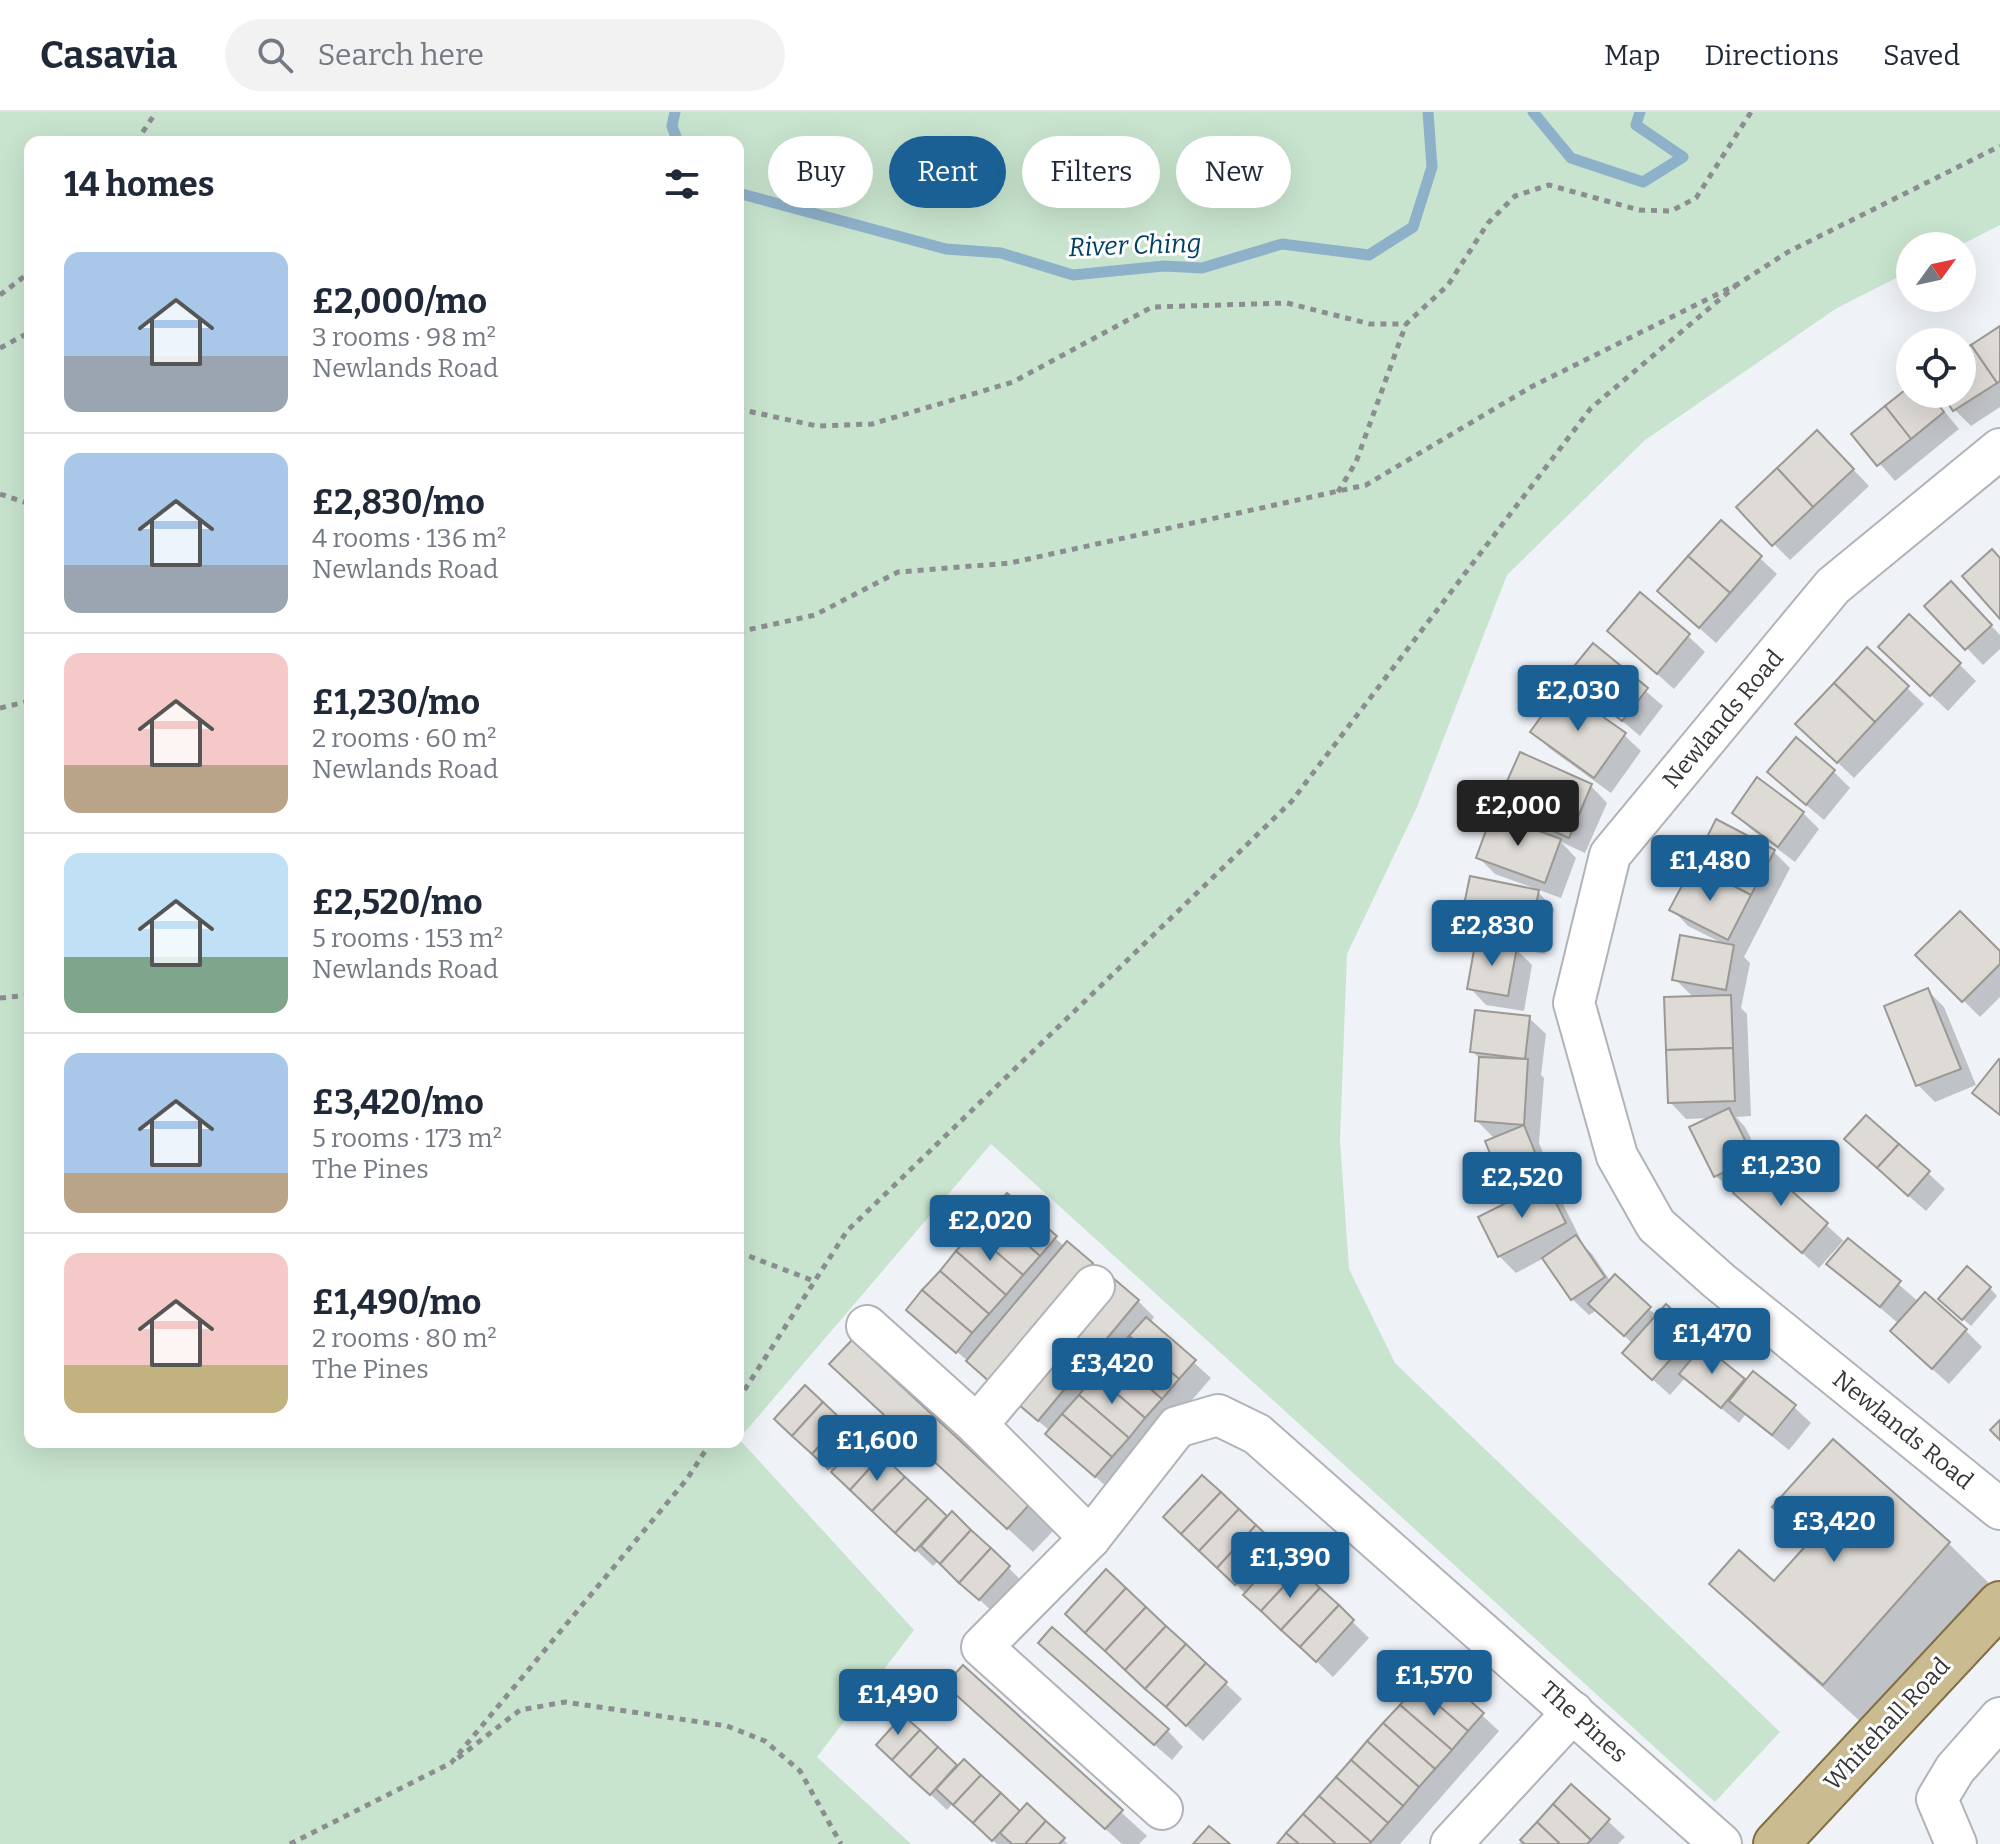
<!DOCTYPE html>
<meta charset="utf-8">
<style>
body{margin:0;font-family:Bitter,serif;background:#f2f2f3;color:#1f2937;height:100vh;display:flex;flex-direction:column;font-size:30px;white-space:nowrap}
*{box-sizing:border-box;margin:0}
p{font-size:26px;color:#747a83}
.icon{flex:none;width:44px;height:44px;fill:none;stroke:currentColor;stroke-width:2;stroke-linecap:round;stroke-linejoin:round}
.map{position:relative;flex:1;overflow:hidden}
.drawer{position:absolute;left:24px;top:24px;width:720px;height:1312px;display:flex;flex-direction:column;background:#fff;border-radius:16px;box-shadow:0 8px 32px #0002}
.drawer>*{flex:none}
.hud{position:absolute;left:768px;top:24px;width:760px;height:72px;display:flex;gap:16px}
.needle{width:52px;rotate:57deg}
.tools{position:absolute;left:1896px;top:120px;display:grid;gap:16px}
.tools a{display:grid;place-items:center;width:80px;height:80px;border-radius:50%;background:#fff;box-shadow:0 8px 32px #0002;font-size:40px}
.price{position:absolute;translate:-50% -68px;padding:0 18px;border-radius:8px;background:#1b6095;color:#fff;font-size:26px;line-height:52px;filter:drop-shadow(0 2px 4px #0008)}
.price::after{content:'';position:absolute;left:50%;top:48px;width:24px;height:18px;margin-left:-12px;background:inherit;clip-path:polygon(0 0,100% 0,50% 100%)}
.price.selected{background:#222;color:#fff}
ul{padding:0;list-style:none}
li{display:flex;align-items:center;gap:24px;height:200px;padding:0 40px}
li+li{border-top:2px solid #e0e1e3}
li span{display:grid;place-items:center;flex:none;width:224px;height:160px;border-radius:16px;color:#555}
li>.icon{margin-inline-start:auto}
span .icon{width:96px;height:96px;fill:#fffc;stroke-width:1}
li b{font-size:34px}
h2{display:flex;justify-content:space-between;align-items:center;height:96px;padding:0 40px;font-size:34px}
.pill{padding:0 28px;border-radius:36px;background:#fff;box-shadow:0 8px 32px #0002;font-size:28px;line-height:72px}
.pill.selected{background:#1b6095;color:#fff}
header{display:flex;align-items:center;gap:48px;box-sizing:border-box;height:112px;padding:0 40px;background:#fff;border-bottom:2px solid #e0e1e3}
header strong{font-size:38px}
nav{display:flex;gap:44px;margin-inline-start:auto;font-size:28px}
.search{width:560px;height:72px;background:#f2f2f3;display:flex;align-items:center;gap:20px;box-sizing:border-box;padding:0 28px;border-radius:44px;color:#747a83;font-size:30px}
.map>svg:first-child{display:block}
</style>
<header>
<strong>Casavia</strong>
<div class="search"><svg class="icon" aria-label="search" viewBox="0 0 24 24"><circle cx="10" cy="10" r="6"/><path d="M15 15l6 6"/></svg>Search here</div>
<nav><a>Map</a><a>Directions</a><a>Saved</a></nav>
</header>
<div class="map">
<svg width="2000" height="1732" viewBox="0 0 2000 1732">
<rect width="100%" height="100%" fill="#eff3f8"/>
<path fill="#c8e4ce" fill-rule="evenodd" d="M 0,0 L 2000,0 L 2000,113 L 1959,134 L 1910,134 L 1910,159 L 1837,196 L 1645,328 L 1507,463 L 1417,695 L 1347,842 L 1340,1028 L 1349,1157 L 1395,1251 L 1780,1620 L 1715,1690 L 991,1032 L 739,1327 L 914,1518 L 817,1645 L 911,1732 L 0,1732 ZM 30,30 L 738,30 L 738,1330 L 30,1330 Z"/>
<g fill="#0003">
<polygon points="2000,216 2000,295 1971,314 1955,298 1944,282 1962,282 1962,242"/>
<polygon points="1910,277 1910,282 1930,282 1959,317 1895,369 1854,322"/>
<polygon points="1834,337 1869,374 1790,448 1774,432"/>
<polygon points="1721,410 1777,462 1716,531 1676,495"/>
<polygon points="1967,488 2000,523 2000,537 1983,553 1927,494"/>
<polygon points="1609,519 1688,524 1705,540 1674,577"/>
<polygon points="1593,534 1663,594 1640,624 1569,564"/>
<polygon points="1867,538 1924,592 1854,666 1814,628"/>
<polygon points="1897,551 1959,552 1976,569 1948,599"/>
<polygon points="1533,620 1624,623 1641,639 1611,681 1549,636"/>
<polygon points="1834,660 1850,676 1824,708 1786,676"/>
<polygon points="1591,674 1607,691 1585,741 1561,730 1576,746 1561,786 1495,762 1479,746 1519,714 1498,694"/>
<polygon points="1734,700 1803,701 1819,717 1795,750 1751,717"/>
<polygon points="1773,739 1790,756 1744,845 1750,851 1741,896 1747,902 1751,1004 1736,1005 1745,1015 1767,1059 1846,1131 1848,1129 1919,1190 1965,1218 1982,1235 1949,1272 1909,1236 1899,1212 1829,1152 1846,1131 1843,1129 1819,1156 1716,1064 1692,1016 1713,1006 1686,1007 1670,990 1694,886 1675,867 1722,831 1688,814 1672,797"/>
<polygon points="1537,779 1554,797 1545,842 1515,836 1532,853 1524,899 1486,893 1470,876 1478,828 1462,811"/>
<polygon points="2000,842 2000,885 1980,905 1918,843"/>
<polygon points="1927,878 1944,895 1976,973 1935,990 1918,973 1886,895"/>
<polygon points="1529,906 1546,922 1541,963 1544,966 1539,1031 1558,1077 1552,1080 1562,1090 1581,1128 1579,1129 1592,1142 1611,1170 1658,1204 1694,1220 1711,1237 1708,1240 1747,1270 1794,1295 1811,1311 1789,1338 1745,1303 1739,1311 1685,1266 1670,1283 1641,1257 1633,1232 1597,1198 1589,1203 1572,1187 1544,1146 1516,1161 1499,1144 1518,1087 1506,1075 1487,1030 1495,1027 1477,1009 1481,948 1472,939"/>
<polygon points="1863,1044 1928,1061 1945,1077 1926,1099"/>
<polygon points="1055,1126 1065,1135 1067,1132 1111,1172 1138,1189 1154,1205 1150,1211 1211,1266 1113,1380 1064,1338 1050,1319 908,1198"/>
<polygon points="1990,1176 1997,1184 1971,1214 1948,1194"/>
<polygon points="805,1276 947,1407 953,1402 1025,1472 996,1503 938,1449 933,1454 793,1323"/>
<polygon points="857,1277 1028,1394 1053,1419 1033,1440"/>
<polygon points="1834,1330 1949,1432 1996,1478 1871,1619 1759,1518 1712,1472 1774,1472 1811,1431 1775,1395"/>
<polygon points="1182,1421 1273,1432 1369,1526 1333,1565"/>
<polygon points="1084,1518 1225,1571 1242,1587 1203,1629"/>
<polygon points="1057,1548 1167,1618 1183,1635 1172,1648"/>
<polygon points="964,1556 1147,1724 1139,1732 1122,1732 973,1597"/>
<polygon points="1433,1558 1499,1619 1400,1732 1280,1732"/>
<polygon points="903,1606 958,1656 1020,1702 1027,1694 1068,1732 997,1732 953,1691 947,1698 895,1649"/>
<polygon points="1571,1675 1625,1725 1618,1732 1519,1732"/>
</g>
<g fill="none" stroke-linecap="round" stroke-linejoin="round">
<g stroke="#8eb1ca" stroke-width="11">
<polyline points="675,0 672,14 678,30"/>
<polyline points="1533,0 1571,46 1643,70 1683,45 1636,13 1640,0"/>
<polyline points="738,81 946,137 1001,141 1073,163 1164,154 1202,156 1282,132 1369,143 1413,115 1432,55 1428,0"/>
</g>
</g>
<g fill="#dedad5" stroke="#9c9893" stroke-width="2">
<polygon points="2000,214 2000,269 1997,271 1971,233"/>
<polygon points="1971,233 1997,271 1953,299 1942,282 1962,282 1962,239"/>
<polygon points="1910,274 1910,282 1930,282 1944,300 1911,327 1885,294"/>
<polygon points="1885,294 1911,327 1877,354 1851,322"/>
<polygon points="1817,318 1854,357 1813,395 1777,356"/>
<polygon points="1777,356 1813,395 1772,434 1736,395"/>
<polygon points="1721,408 1762,444 1730,481 1688,444"/>
<polygon points="1992,437 2000,446 2000,507 1962,464"/>
<polygon points="1688,444 1730,481 1699,516 1657,479"/>
<polygon points="1951,469 1992,513 1965,538 1924,494"/>
<polygon points="1640,480 1690,522 1657,562 1607,519"/>
<polygon points="1909,502 1961,551 1930,584 1878,535"/>
<polygon points="1593,531 1648,576 1622,609 1566,564"/>
<polygon points="1867,535 1909,574 1875,610 1834,571"/>
<polygon points="1834,571 1875,610 1837,651 1795,612"/>
<polygon points="1562,576 1626,621 1594,666 1530,620"/>
<polygon points="1796,625 1835,658 1806,693 1767,660"/>
<polygon points="1520,640 1592,672 1569,726 1496,694"/>
<polygon points="1757,665 1804,700 1778,735 1732,701"/>
<polygon points="1492,702 1561,727 1545,771 1476,746"/>
<polygon points="1716,707 1775,738 1751,783 1693,753"/>
<polygon points="1693,753 1751,783 1728,828 1669,798"/>
<polygon points="1470,764 1539,778 1529,827 1460,812"/>
<polygon points="1960,799 2000,839 2000,852 1962,890 1915,843"/>
<polygon points="1680,823 1734,833 1726,878 1672,868"/>
<polygon points="1476,827 1517,835 1508,884 1467,877"/>
<polygon points="1928,876 1961,957 1916,974 1884,894"/>
<polygon points="1731,883 1733,936 1666,938 1664,885"/>
<polygon points="1475,898 1530,904 1525,947 1470,940"/>
<polygon points="1733,936 1735,989 1668,991 1666,938"/>
<polygon points="1479,945 1528,947 1524,1013 1475,1009"/>
<polygon points="1999,947 2000,948 2000,1003 1972,981"/>
<polygon points="1729,996 1754,1046 1714,1065 1689,1015"/>
<polygon points="1866,1003 1899,1032 1877,1056 1844,1027"/>
<polygon points="1524,1013 1543,1060 1504,1076 1485,1029"/>
<polygon points="1899,1032 1930,1059 1908,1084 1877,1056"/>
<polygon points="1760,1051 1828,1111 1802,1141 1733,1081"/>
<polygon points="1546,1071 1566,1111 1498,1145 1478,1105"/>
<polygon points="1007,1081 1057,1124 1040,1144 990,1100"/>
<polygon points="990,1100 1040,1144 1023,1163 973,1120"/>
<polygon points="973,1120 1023,1163 1006,1183 956,1139"/>
<polygon points="1576,1123 1605,1165 1571,1188 1542,1146"/>
<polygon points="1848,1126 1901,1169 1880,1195 1826,1152"/>
<polygon points="1067,1129 1093,1151 991,1271 966,1249"/>
<polygon points="956,1139 1006,1183 989,1202 940,1159"/>
<polygon points="1967,1154 1991,1175 1962,1208 1938,1187"/>
<polygon points="940,1159 989,1202 972,1221 922,1178"/>
<polygon points="1615,1162 1651,1195 1624,1224 1588,1192"/>
<polygon points="1113,1166 1139,1188 1038,1309 1012,1287"/>
<polygon points="922,1178 972,1221 956,1241 906,1198"/>
<polygon points="1925,1180 1967,1217 1932,1257 1890,1219"/>
<polygon points="1666,1192 1696,1219 1652,1268 1622,1241"/>
<polygon points="1146,1205 1196,1248 1179,1267 1129,1224"/>
<polygon points="1129,1224 1179,1267 1162,1287 1112,1244"/>
<polygon points="852,1228 1029,1393 1007,1417 829,1252"/>
<polygon points="1703,1233 1745,1267 1721,1296 1679,1262"/>
<polygon points="1112,1244 1162,1287 1145,1306 1095,1263"/>
<polygon points="1753,1259 1796,1293 1772,1323 1729,1289"/>
<polygon points="1095,1263 1145,1306 1129,1326 1079,1283"/>
<polygon points="805,1273 823,1290 792,1324 774,1307"/>
<polygon points="1079,1283 1129,1326 1112,1345 1062,1302"/>
<polygon points="823,1290 843,1309 812,1342 792,1324"/>
<polygon points="1062,1302 1112,1345 1095,1365 1045,1322"/>
<polygon points="2000,1308 2000,1328 1990,1318"/>
<polygon points="843,1309 860,1324 828,1357 812,1342"/>
<polygon points="863,1326 882,1343 850,1378 831,1360"/>
<polygon points="1833,1327 1950,1430 1823,1573 1709,1472 1739,1438 1774,1469 1810,1429 1772,1395"/>
<polygon points="882,1343 905,1365 872,1399 850,1378"/>
<polygon points="1202,1363 1221,1380 1181,1422 1163,1405"/>
<polygon points="905,1365 928,1386 895,1421 872,1399"/>
<polygon points="1221,1380 1239,1397 1199,1439 1181,1422"/>
<polygon points="928,1386 947,1404 915,1439 895,1421"/>
<polygon points="1239,1397 1256,1413 1217,1456 1199,1439"/>
<polygon points="952,1399 971,1418 940,1452 921,1434"/>
<polygon points="1256,1413 1275,1431 1235,1473 1217,1456"/>
<polygon points="971,1418 991,1436 959,1471 940,1452"/>
<polygon points="991,1436 1010,1454 979,1488 959,1471"/>
<polygon points="1282,1440 1300,1457 1261,1499 1243,1483"/>
<polygon points="1106,1457 1126,1476 1085,1521 1065,1502"/>
<polygon points="1300,1457 1320,1476 1281,1518 1261,1499"/>
<polygon points="1126,1476 1146,1495 1105,1539 1085,1521"/>
<polygon points="1320,1476 1339,1493 1300,1535 1281,1518"/>
<polygon points="1339,1493 1354,1508 1316,1550 1300,1535"/>
<polygon points="1146,1495 1166,1514 1125,1558 1105,1539"/>
<polygon points="1166,1514 1186,1532 1145,1577 1125,1558"/>
<polygon points="1052,1515 1169,1617 1154,1633 1038,1531"/>
<polygon points="1186,1532 1206,1551 1166,1595 1145,1577"/>
<polygon points="1206,1551 1227,1570 1186,1614 1166,1595"/>
<polygon points="963,1553 1123,1698 1105,1717 945,1573"/>
<polygon points="1432,1555 1484,1601 1468,1619 1416,1574"/>
<polygon points="1416,1574 1468,1619 1452,1638 1400,1593"/>
<polygon points="1400,1593 1452,1638 1435,1657 1383,1611"/>
<polygon points="903,1603 920,1618 892,1648 876,1633"/>
<polygon points="1383,1611 1435,1657 1419,1675 1367,1629"/>
<polygon points="920,1618 938,1635 910,1665 892,1648"/>
<polygon points="1367,1629 1419,1675 1403,1694 1351,1648"/>
<polygon points="938,1635 957,1653 930,1683 910,1665"/>
<polygon points="964,1647 981,1663 953,1693 936,1677"/>
<polygon points="1351,1648 1403,1694 1388,1711 1336,1665"/>
<polygon points="981,1663 1001,1681 973,1711 953,1693"/>
<polygon points="1336,1665 1388,1711 1371,1730 1319,1684"/>
<polygon points="1571,1672 1610,1707 1591,1728 1553,1692"/>
<polygon points="1001,1681 1020,1699 992,1729 973,1711"/>
<polygon points="1319,1684 1371,1730 1369,1732 1336,1732 1303,1702"/>
<polygon points="1027,1691 1046,1709 1025,1732 1012,1732 1000,1721"/>
<polygon points="1553,1692 1591,1728 1587,1732 1560,1732 1537,1710"/>
<polygon points="1303,1702 1336,1732 1299,1732 1286,1721"/>
<polygon points="1046,1709 1065,1726 1059,1732 1025,1732"/>
<polygon points="1537,1710 1560,1732 1525,1732 1520,1728"/>
<polygon points="1209,1714 1230,1732 1193,1732"/>
<polygon points="1286,1721 1299,1732 1277,1732"/>
</g>
<g fill="none" stroke-linecap="round" stroke-linejoin="round">
<g stroke="#b0b3b8" stroke-width="44">
<g id="minor">
<polyline points="2000,337 1833,474 1610,743 1574,891 1617,1044 1656,1113 1719,1169 2000,1397"/>
<polyline points="867,1214 977,1313 1090,1426"/>
<polyline points="977,1313 1094,1174"/>
<polyline points="1162,1697 982,1535 1090,1426 1177,1315 1218,1303 1257,1322 1721,1732"/>
<polyline points="1451,1732 1573,1600"/>
<polyline points="1956,1732 1937,1687 1955,1657 2000,1606"/>
</g>
</g>
<g stroke="#806f42" stroke-width="48">
<polyline id="major" points="1776,1732 2000,1492"/>
</g>
<g stroke="#8b8d91" stroke-width="5" stroke-dasharray="6 6" stroke-linecap="butt">
<polyline points="136,30 156,0"/>
<polyline points="0,183 30,160"/>
<polyline points="0,236 30,220"/>
<polyline points="738,297 817,314 872,312 1013,270 1152,195 1287,191 1370,212 1406,212 1448,173 1488,111 1515,84 1549,73 1639,98 1671,99 1696,86 1751,0"/>
<polyline points="1338,380 1356,350 1406,212"/>
<polyline points="0,382 30,392"/>
<polyline points="738,520 815,503 898,460 1010,451 1366,373 1531,275 1738,172 1788,140 2000,34"/>
<polyline points="0,596 30,589"/>
<polyline points="0,886 30,883"/>
<polyline points="738,1140 814,1169"/>
<polyline points="738,1288 847,1119 1291,690 1591,296 1738,172"/>
<polyline points="458,1646 520,1598 565,1590 727,1614 765,1629 800,1659 841,1732"/>
<polyline points="290,1732 451,1651 687,1367 711,1330"/>
</g>
<use href="#minor" stroke="#fff" stroke-width="40"/>
<use href="#major" stroke="#cbbb91" stroke-width="44"/>
</g>
<g text-anchor="middle" stroke-width="6" stroke-linejoin="round" paint-order="stroke">
<g font-size="24" fill="#353638" stroke="#fff">
<text transform="translate(1723 607) rotate(-50)" y="8">Newlands Road</text>
<text transform="translate(1903 1318) rotate(39)" y="8">Newlands Road</text>
<text transform="translate(1584 1610) rotate(42)" y="8">The Pines</text>
<text transform="translate(1887 1612) rotate(-47)" y="8">Whitehall Road</text>
</g>
<g font-size="26" font-style="italic" fill="#004163" stroke="#fff">
<text transform="translate(1135 133) rotate(-2)" y="9">River Ching</text>
</g>
</g>
</svg>
<div class="tools">
<a><svg class="needle" viewBox="-14 -14 28 28"><path d="M0-13l5 13h-10z" fill="#e53935"/><path d="M0 13l5-13h-10z" fill="#747a83"/></svg></a>
<a><svg class="icon" aria-label="locate" viewBox="0 0 24 24"><circle cx="12" cy="12" r="6"/><path d="M12 2v4M12 18v4M2 12h4M18 12h4"/></svg></a>
</div>
<b class="price" style="left:1578px;top:621px">£2,030</b>
<b class="price selected" style="left:1518px;top:736px">£2,000</b>
<b class="price" style="left:1710px;top:791px">£1,480</b>
<b class="price" style="left:1492px;top:856px">£2,830</b>
<b class="price" style="left:1781px;top:1096px">£1,230</b>
<b class="price" style="left:1522px;top:1108px">£2,520</b>
<b class="price" style="left:990px;top:1151px">£2,020</b>
<b class="price" style="left:1712px;top:1264px">£1,470</b>
<b class="price" style="left:1112px;top:1294px">£3,420</b>
<b class="price" style="left:877px;top:1371px">£1,600</b>
<b class="price" style="left:1834px;top:1452px">£3,420</b>
<b class="price" style="left:1290px;top:1488px">£1,390</b>
<b class="price" style="left:1434px;top:1606px">£1,570</b>
<b class="price" style="left:898px;top:1625px">£1,490</b>
<div class="hud">
<a class="pill">Buy</a>
<a class="pill selected">Rent</a>
<a class="pill">Filters</a>
<a class="pill">New</a>
</div>
<section class="drawer">
<h2>14 homes<svg class="icon" aria-label="filters" viewBox="0 0 24 24"><path d="M4 7h16M4 17h16"/><circle cx="9" cy="7" r="2"/><circle cx="15" cy="17" r="2"/></svg></h2>
<ul>
<li><span style="background:linear-gradient(#a9c7e8 65%,#9aa5b1 0)"><svg class="icon" aria-label="home" viewBox="0 0 24 24"><path d="M3 11l9-7 9 7M6 9v11h12V9"/></svg></span><div><b>£2,000/mo</b><p>3 rooms · 98 m²</p><p>Newlands Road</p></div></li>
<li><span style="background:linear-gradient(#a9c7e8 70%,#9aa5b1 0)"><svg class="icon" aria-label="home" viewBox="0 0 24 24"><path d="M3 11l9-7 9 7M6 9v11h12V9"/></svg></span><div><b>£2,830/mo</b><p>4 rooms · 136 m²</p><p>Newlands Road</p></div></li>
<li><span style="background:linear-gradient(#f6c9c9 70%,#b9a48a 0)"><svg class="icon" aria-label="home" viewBox="0 0 24 24"><path d="M3 11l9-7 9 7M6 9v11h12V9"/></svg></span><div><b>£1,230/mo</b><p>2 rooms · 60 m²</p><p>Newlands Road</p></div></li>
<li><span style="background:linear-gradient(#bfe0f5 65%,#7fa58c 0)"><svg class="icon" aria-label="home" viewBox="0 0 24 24"><path d="M3 11l9-7 9 7M6 9v11h12V9"/></svg></span><div><b>£2,520/mo</b><p>5 rooms · 153 m²</p><p>Newlands Road</p></div></li>
<li><span style="background:linear-gradient(#a9c7e8 75%,#b9a48a 0)"><svg class="icon" aria-label="home" viewBox="0 0 24 24"><path d="M3 11l9-7 9 7M6 9v11h12V9"/></svg></span><div><b>£3,420/mo</b><p>5 rooms · 173 m²</p><p>The Pines</p></div></li>
<li><span style="background:linear-gradient(#f6c9c9 70%,#c2b280 0)"><svg class="icon" aria-label="home" viewBox="0 0 24 24"><path d="M3 11l9-7 9 7M6 9v11h12V9"/></svg></span><div><b>£1,490/mo</b><p>2 rooms · 80 m²</p><p>The Pines</p></div></li>
</ul>
</section>
</div>
